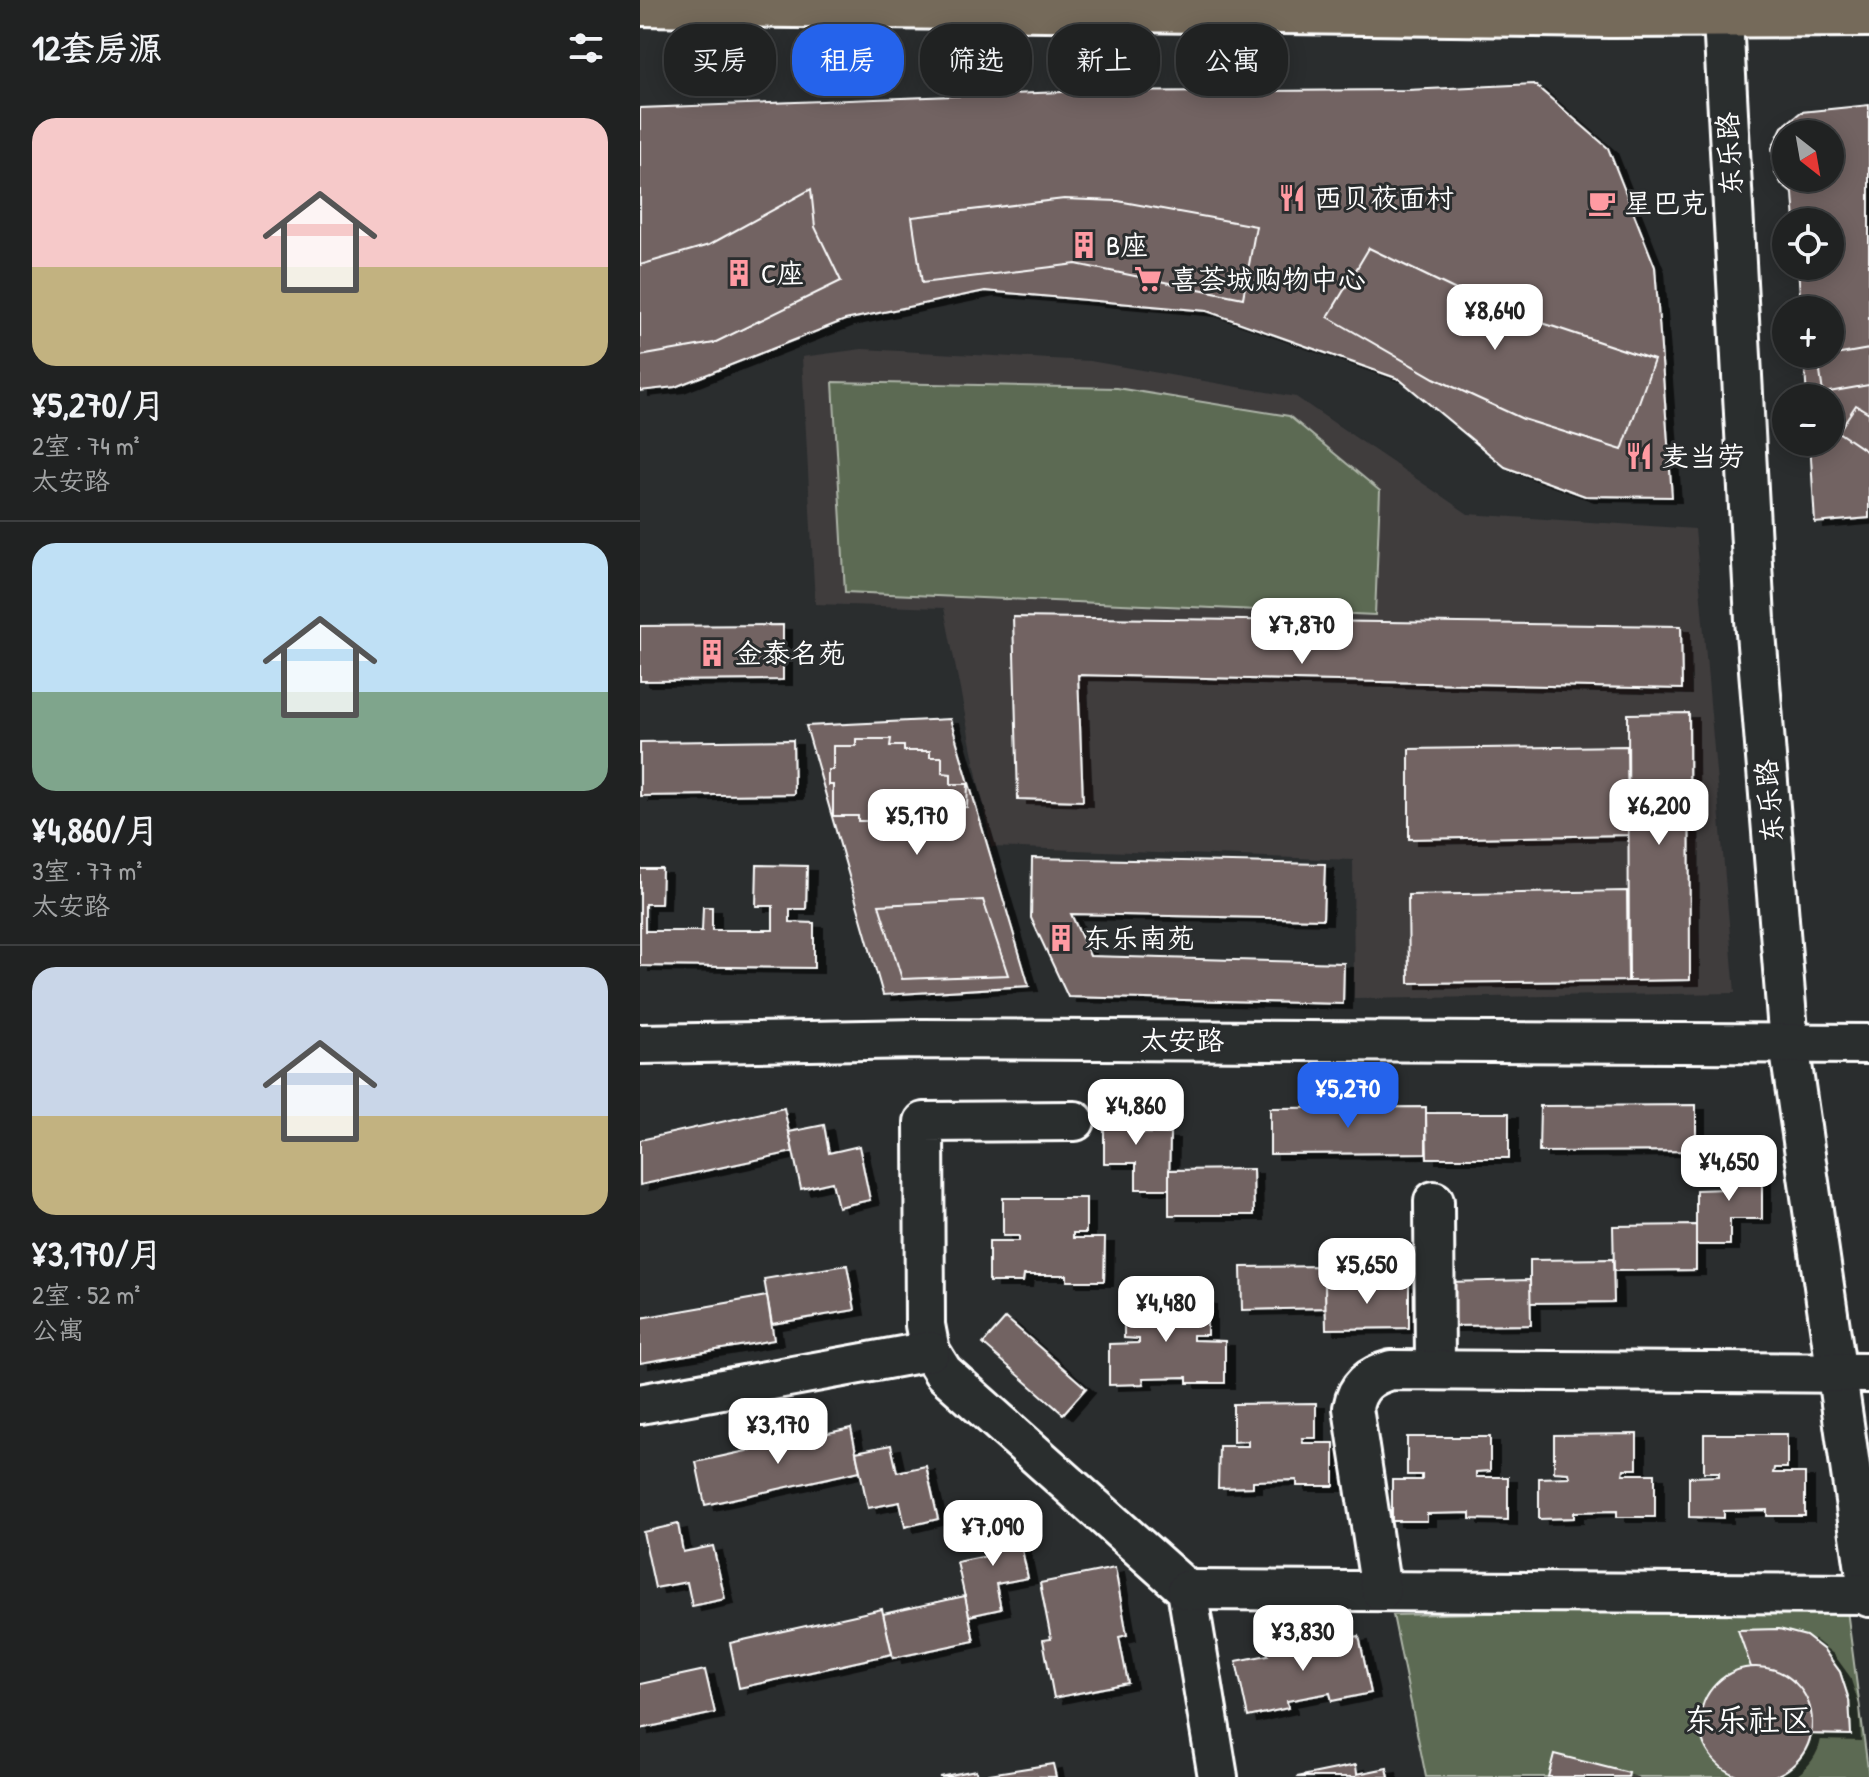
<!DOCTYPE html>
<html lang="zh">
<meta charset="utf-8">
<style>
body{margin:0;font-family:"Patrick Hand","LXGW WenKai TC",sans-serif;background:#2d2f2f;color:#f1f3f6;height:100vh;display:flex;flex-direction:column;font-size:30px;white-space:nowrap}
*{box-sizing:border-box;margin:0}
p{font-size:26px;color:#a2a4a5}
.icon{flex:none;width:44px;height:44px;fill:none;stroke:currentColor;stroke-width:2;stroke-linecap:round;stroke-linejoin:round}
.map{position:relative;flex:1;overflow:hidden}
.side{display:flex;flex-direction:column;background:#202222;width:640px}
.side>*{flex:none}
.banner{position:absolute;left:24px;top:24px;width:760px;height:72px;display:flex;gap:16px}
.needle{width:52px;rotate:149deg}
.controls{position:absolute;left:1132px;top:120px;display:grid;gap:16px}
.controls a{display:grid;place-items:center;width:72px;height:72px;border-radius:50%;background:#202222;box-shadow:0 4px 20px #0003,0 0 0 2px #3d3f40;font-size:40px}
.price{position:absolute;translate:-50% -68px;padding:0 18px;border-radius:16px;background:#fff;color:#222;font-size:26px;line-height:52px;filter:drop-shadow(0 2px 4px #0008)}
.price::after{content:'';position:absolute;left:50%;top:48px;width:24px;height:18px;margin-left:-12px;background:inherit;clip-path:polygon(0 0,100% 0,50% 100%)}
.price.on{background:#2563eb;color:#fff}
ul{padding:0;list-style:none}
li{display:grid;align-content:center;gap:16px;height:424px;padding:0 32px}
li+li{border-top:2px solid #3d3f40}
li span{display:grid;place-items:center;height:248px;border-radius:24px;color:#555}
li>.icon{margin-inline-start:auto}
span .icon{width:144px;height:144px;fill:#fffc;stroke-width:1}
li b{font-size:34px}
h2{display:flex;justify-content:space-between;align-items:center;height:96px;padding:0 32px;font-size:34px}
.pill{padding:0 28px;border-radius:32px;background:#202222;box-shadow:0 4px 20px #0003,0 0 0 2px #3d3f40;font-size:28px;line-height:72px}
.pill.on{background:#2563eb;color:#fff}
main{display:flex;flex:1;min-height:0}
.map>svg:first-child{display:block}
</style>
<main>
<section class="side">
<h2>12套房源<svg class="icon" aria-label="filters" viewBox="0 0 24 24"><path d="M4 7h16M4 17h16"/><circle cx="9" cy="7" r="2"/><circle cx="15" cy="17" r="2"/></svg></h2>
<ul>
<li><span style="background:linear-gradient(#f6c9c9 60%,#c2b280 0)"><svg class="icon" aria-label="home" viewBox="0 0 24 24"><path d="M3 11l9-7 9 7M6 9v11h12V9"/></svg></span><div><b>¥5,270/月</b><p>2室 · 74 m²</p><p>太安路</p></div></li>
<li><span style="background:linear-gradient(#bfe0f5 60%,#7fa58c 0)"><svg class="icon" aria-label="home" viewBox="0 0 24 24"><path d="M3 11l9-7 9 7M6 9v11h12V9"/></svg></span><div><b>¥4,860/月</b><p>3室 · 77 m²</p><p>太安路</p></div></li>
<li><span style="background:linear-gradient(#c9d6e8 60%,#c2b280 0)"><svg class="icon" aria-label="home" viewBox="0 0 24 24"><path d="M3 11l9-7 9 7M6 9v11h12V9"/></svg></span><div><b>¥3,170/月</b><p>2室 · 52 m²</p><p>公寓</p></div></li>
</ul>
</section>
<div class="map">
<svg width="1229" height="1777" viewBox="0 0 1229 1777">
<defs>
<filter id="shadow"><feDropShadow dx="9" dy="5" stdDeviation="0" flood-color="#0009"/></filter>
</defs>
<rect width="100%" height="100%" fill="#2a2d2e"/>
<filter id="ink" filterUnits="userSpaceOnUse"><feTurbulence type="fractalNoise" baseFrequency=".0125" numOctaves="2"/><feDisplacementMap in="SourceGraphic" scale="16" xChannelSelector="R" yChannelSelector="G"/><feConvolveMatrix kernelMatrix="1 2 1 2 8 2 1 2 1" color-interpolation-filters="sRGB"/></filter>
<g filter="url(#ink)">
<polygon fill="#403d3e" points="222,349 450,361 656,397 828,514 1055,529 1095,993 714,999 713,860 351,847 304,608 175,604 162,357"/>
<g fill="#5b6a52" stroke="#adb4a8" stroke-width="2">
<polygon points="193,382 477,388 649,416 740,491 735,615 205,592"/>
<polygon points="984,1610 1207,1610 1229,1777 786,1777 753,1615"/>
</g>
<g fill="#726362" stroke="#fff" stroke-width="2" fill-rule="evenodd" filter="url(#shadow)">
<polygon points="894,84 968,148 1015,267 1032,497 945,496 865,467 759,379 567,311 345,291 205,320 35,387 0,391 0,108 423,92 767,90"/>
<path d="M 1229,105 L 1229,518 L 1175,523 L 1170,442 L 1190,442 L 1190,398 L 1167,398 L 1164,354 L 1190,354 L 1190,310 L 1161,310 L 1158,266 L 1190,266 L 1190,222 L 1155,222 L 1153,194 L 1142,185 L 1135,173 L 1132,148 L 1142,127 L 1161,112 ZM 1146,134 L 1190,134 L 1190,178 L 1146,178 Z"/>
<polygon points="171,189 175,227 201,281 74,343 0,356 0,265 69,245"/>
<polygon points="424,199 478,201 616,226 603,298 436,264 282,283 272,217"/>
<polygon points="729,248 845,304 1014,360 982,450 883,419 794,378 688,317"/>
<polygon points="1229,349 1229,385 1183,393 1178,358"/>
<polygon points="1216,405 1229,413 1229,453 1198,432"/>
<polygon points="373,617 1041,626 1042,689 438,675 443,801 378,799"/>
<polygon points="143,625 143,680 0,681 0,626"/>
<polygon points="1049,713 1050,980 989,981 988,714"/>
<polygon points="310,719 389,986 243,995 166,726"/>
<polygon points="216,739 251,739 250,746 264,746 264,751 290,751 290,757 302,757 302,773 311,774 311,784 328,784 327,807 312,808 312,818 290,817 290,825 255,825 255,815 239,815 239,821 218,821 218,816 193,816 193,785 188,785 188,770 193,770 193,746 216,746"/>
<polygon points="153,740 154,794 0,796 0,742"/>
<polygon points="987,746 988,835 769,839 769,749"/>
<polygon points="392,858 685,864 683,919 431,914 450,956 704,963 703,1004 428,997 391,918"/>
<polygon points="117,865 167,866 166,909 150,909 150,922 174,923 174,968 0,966 0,869 22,869 21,904 5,904 5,931 62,931 63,907 72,907 72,930 133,930 133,906 116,906"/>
<polygon points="987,891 988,981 769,983 768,895"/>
<polygon points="343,900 368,975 262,979 239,905"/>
<polygon points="464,1105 499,1105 500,1133 530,1134 529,1189 496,1189 496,1163 464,1163"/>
<polygon points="1056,1105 1056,1151 899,1152 900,1106"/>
<polygon points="786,1107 786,1153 630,1154 630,1108"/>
<polygon points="144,1108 153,1152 0,1185 0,1140"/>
<polygon points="786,1113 869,1113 869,1158 787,1158"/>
<polygon points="184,1125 189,1153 219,1146 230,1200 198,1207 192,1182 161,1189 149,1132"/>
<polygon points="1086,1161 1122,1161 1122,1219 1090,1219 1090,1245 1056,1245 1056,1190 1086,1189"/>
<polygon points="613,1169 614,1215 529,1215 529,1170"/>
<polygon points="363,1198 446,1198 446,1233 433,1233 433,1238 465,1238 464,1281 427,1281 427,1275 384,1275 383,1282 349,1282 349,1241 379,1241 379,1236 363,1236"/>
<polygon points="1056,1225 1056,1270 974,1271 973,1226"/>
<polygon points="973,1259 974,1302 890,1303 890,1260"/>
<polygon points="207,1265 215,1310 132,1324 124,1279"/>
<polygon points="685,1266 686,1308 602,1310 601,1267"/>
<polygon points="890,1280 891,1325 808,1326 807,1282"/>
<polygon points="769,1283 769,1328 686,1329 685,1285"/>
<polygon points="127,1296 134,1340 0,1363 0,1318"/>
<polygon points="567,1300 567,1335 553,1335 553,1340 585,1341 585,1383 547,1383 547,1377 503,1378 504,1384 469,1385 469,1344 499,1343 499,1339 484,1338 484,1301"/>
<polygon points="366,1318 446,1388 423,1414 343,1344"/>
<polygon points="676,1403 676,1438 662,1438 663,1443 694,1443 694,1486 657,1486 657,1480 613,1481 613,1487 578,1488 579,1446 608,1446 608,1441 593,1442 593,1404"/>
<polygon points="211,1428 220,1471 65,1505 56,1462"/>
<polygon points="997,1434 997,1469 984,1469 983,1474 1015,1474 1015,1517 977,1517 977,1511 934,1512 934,1518 899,1519 899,1478 930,1477 929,1473 914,1472 914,1435"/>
<polygon points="1064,1434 1147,1434 1147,1468 1134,1468 1133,1473 1165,1473 1165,1516 1127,1516 1127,1510 1084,1511 1084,1518 1049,1517 1049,1477 1079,1476 1079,1472 1064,1472"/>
<polygon points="767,1437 850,1437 850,1471 836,1472 836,1477 868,1477 868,1520 830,1519 830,1513 787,1514 787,1521 752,1521 752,1480 782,1480 782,1475 767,1475"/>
<polygon points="251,1445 257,1472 286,1466 298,1519 265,1527 260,1502 228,1508 216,1452"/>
<polygon points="376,1521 388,1578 356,1584 361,1609 329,1616 317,1562 347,1556 341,1529"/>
<polygon points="38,1524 43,1552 73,1546 85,1599 52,1606 47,1582 15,1588 3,1532"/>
<polygon points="475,1568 487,1635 479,1637 488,1683 414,1698 403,1640 411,1639 400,1583"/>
<polygon points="325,1596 334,1641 253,1658 243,1614"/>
<polygon points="242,1609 252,1654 99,1688 90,1643"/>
<polygon points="1139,1629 1166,1636 1184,1650 1200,1672 1209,1700 1211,1735 1171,1734 1169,1705 1154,1682 1134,1670 1111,1667 1098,1630"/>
<polygon points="688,1634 690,1642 719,1636 731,1693 692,1701 690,1693 647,1701 648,1708 608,1717 596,1661 628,1655 626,1646"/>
<circle cx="1116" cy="1723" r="56"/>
<polygon points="65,1670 75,1713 0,1729 0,1684"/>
<polygon points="914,1754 989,1773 988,1777 908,1777"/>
<polygon points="413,1764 416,1777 337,1776"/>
<polygon points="716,1765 717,1774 747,1768 749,1777 657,1777"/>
<polygon points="336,1770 337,1777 299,1777"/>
</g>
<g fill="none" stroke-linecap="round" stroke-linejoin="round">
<g stroke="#fff" stroke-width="44">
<g id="minor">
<polyline points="1082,0 1115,620 1149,1044 1229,1597"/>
<polyline points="0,1044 281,1039 1229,1044"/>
<polyline points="435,1121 284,1122 285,1325 290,1351 303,1372 547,1590 578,1777"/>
<polyline points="794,1201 795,1370"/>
<polyline points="0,1404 290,1351"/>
<polyline points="547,1590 1229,1594"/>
<path d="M 741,1591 L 713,1408 C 717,1386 729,1376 751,1370 L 1229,1373"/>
</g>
</g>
<g stroke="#fff" stroke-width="50">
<polyline id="major" points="0,3 970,15 1229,14"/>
</g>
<use href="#minor" stroke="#2a2d2e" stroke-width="38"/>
<use href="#major" stroke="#746a5a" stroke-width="44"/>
</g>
</g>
<defs>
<g id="restaurant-bare" transform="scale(2.16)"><path d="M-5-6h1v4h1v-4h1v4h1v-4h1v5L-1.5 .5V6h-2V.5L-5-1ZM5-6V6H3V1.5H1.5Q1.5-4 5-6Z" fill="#ff9aa2" stroke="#2a2d2e" stroke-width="2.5" paint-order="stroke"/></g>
<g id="cafe-bare" transform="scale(2.16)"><path d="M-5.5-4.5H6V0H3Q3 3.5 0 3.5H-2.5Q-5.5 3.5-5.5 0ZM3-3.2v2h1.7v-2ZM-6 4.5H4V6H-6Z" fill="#ff9aa2" stroke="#2a2d2e" stroke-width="2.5" paint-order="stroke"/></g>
<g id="building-bare" transform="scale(2.16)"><path d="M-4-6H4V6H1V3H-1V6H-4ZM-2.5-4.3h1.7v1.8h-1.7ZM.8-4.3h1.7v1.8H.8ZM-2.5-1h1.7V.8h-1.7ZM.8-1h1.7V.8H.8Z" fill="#ff9aa2" stroke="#2a2d2e" stroke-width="2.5" paint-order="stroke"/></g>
<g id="supermarket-bare" transform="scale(2.16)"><path d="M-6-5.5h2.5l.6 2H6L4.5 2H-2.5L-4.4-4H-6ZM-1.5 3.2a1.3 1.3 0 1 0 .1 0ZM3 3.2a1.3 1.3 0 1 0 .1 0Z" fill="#ff9aa2" stroke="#2a2d2e" stroke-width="2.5" paint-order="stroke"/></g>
</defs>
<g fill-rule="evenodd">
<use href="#restaurant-bare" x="652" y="198"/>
<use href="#cafe-bare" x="962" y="203"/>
<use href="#building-bare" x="444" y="245"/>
<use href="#building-bare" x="99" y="273"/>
<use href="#supermarket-bare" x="508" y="279"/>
<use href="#restaurant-bare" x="999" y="456"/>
<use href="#building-bare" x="72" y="653"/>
<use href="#building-bare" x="421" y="938"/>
</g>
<g text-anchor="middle" stroke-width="6" stroke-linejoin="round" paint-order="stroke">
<g font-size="28" fill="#fff" stroke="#2a2d2e">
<text transform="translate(1089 154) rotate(-93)" y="10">东乐路</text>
<text transform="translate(1129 801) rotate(-95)" y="10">东乐路</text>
<text x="542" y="1050">太安路</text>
</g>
<g font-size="28" fill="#fff" stroke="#2a2d2e" text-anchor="start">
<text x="674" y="208">西贝莜面村</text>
<text x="984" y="213">星巴克</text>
<text x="466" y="255">B座</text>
<text x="121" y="283">C座</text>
<text x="530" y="289">喜荟城购物中心</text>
<text x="1021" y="466">麦当劳</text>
<text x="94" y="663">金泰名苑</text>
<text x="443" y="948">东乐南苑</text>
</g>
<g font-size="32" fill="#fff" stroke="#2a2d2e">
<text x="1108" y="1731">东乐社区</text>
</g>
</g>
</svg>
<div class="controls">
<a><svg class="needle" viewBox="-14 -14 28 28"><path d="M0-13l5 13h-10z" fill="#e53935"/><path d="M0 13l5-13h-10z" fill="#a2a4a5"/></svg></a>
<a><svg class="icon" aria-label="locate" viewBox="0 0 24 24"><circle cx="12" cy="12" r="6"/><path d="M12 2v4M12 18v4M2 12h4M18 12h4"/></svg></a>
<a>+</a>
<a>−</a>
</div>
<b class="price" style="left:855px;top:352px">¥8,640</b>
<b class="price" style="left:662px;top:666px">¥7,870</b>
<b class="price" style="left:1019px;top:847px">¥6,200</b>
<b class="price" style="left:277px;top:857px">¥5,170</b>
<b class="price on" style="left:708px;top:1130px">¥5,270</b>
<b class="price" style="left:496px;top:1147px">¥4,860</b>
<b class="price" style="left:1089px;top:1203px">¥4,650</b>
<b class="price" style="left:727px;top:1306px">¥5,650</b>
<b class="price" style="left:526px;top:1344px">¥4,480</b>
<b class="price" style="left:138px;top:1466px">¥3,170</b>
<b class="price" style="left:353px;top:1568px">¥7,090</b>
<b class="price" style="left:663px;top:1673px">¥3,830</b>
<div class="banner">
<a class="pill">买房</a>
<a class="pill on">租房</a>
<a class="pill">筛选</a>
<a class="pill">新上</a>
<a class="pill">公寓</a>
</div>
</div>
</main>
